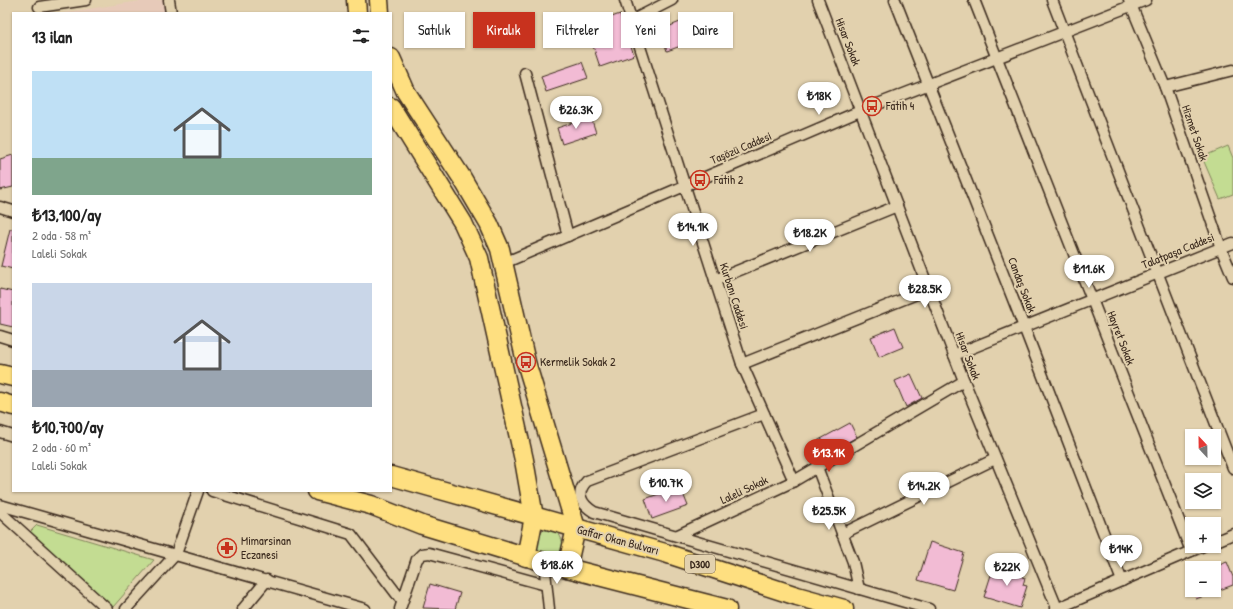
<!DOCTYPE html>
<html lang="tr">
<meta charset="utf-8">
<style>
body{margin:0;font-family:"Patrick Hand",sans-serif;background:#f2f2f2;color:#222;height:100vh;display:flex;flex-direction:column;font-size:15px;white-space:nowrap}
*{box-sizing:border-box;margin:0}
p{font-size:13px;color:#767676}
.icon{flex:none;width:22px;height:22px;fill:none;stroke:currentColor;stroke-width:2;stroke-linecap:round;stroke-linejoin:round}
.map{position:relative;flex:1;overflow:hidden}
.drawer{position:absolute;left:12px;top:12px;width:380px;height:480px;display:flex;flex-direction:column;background:#fff;border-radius:0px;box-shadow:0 1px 3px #0004}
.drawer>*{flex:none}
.hud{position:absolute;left:404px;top:12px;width:380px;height:36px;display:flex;gap:8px}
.needle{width:26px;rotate:338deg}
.fabs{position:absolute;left:1185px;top:429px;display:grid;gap:8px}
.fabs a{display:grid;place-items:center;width:36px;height:36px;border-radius:0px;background:#fff;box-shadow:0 1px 3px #0004;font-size:20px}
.price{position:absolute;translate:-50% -34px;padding:0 9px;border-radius:14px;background:#fff;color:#222;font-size:13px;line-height:26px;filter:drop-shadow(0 1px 2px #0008)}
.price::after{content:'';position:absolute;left:50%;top:24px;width:12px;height:9px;margin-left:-6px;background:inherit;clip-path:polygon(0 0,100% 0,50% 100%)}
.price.current{background:#c8321e;color:#fff}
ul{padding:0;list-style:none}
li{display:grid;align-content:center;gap:8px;height:212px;padding:0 20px}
li span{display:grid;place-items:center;height:124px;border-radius:0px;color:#555}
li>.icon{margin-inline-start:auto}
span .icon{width:72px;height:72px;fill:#fffc;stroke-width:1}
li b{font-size:17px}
h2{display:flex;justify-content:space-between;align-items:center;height:48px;padding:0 20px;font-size:17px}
.chip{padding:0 14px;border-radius:0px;background:#fff;box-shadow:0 1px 3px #0004;font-size:14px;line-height:36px}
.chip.current{background:#c8321e;color:#fff}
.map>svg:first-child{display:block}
</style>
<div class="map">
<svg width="1233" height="609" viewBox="0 0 1233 609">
<rect width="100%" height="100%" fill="#e2d1ae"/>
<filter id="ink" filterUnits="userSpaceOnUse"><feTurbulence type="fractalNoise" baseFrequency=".025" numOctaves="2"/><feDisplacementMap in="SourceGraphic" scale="8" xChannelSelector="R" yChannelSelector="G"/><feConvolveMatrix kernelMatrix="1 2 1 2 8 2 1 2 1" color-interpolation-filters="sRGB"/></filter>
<g filter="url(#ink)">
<polygon fill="#e7cab9" points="147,0 164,0 165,13 61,13"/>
<g fill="#c3dc92" stroke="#7f8358">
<polygon points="1228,146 1233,158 1233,194 1220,199 1202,157"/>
<polygon points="37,525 154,560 113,607 30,532"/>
<path d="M 547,529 L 558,533 C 565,542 564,551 555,558 L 538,557 L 532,541 L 537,533 Z"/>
</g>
<g fill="#f2bbd4" stroke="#3b2a1e">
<polygon points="620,14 634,55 600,67 592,43 590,44 584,27"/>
<polygon points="685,20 692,42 667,51 660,30"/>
<polygon points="582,62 588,78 546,92 541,76"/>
<polygon points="591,117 596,133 562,144 557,128"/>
<polygon points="13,155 13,187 0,190 0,159"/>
<polygon points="10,229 13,229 13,269 1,266"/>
<polygon points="0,289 13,292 13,327 0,324"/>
<polygon points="895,327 903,347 879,357 871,337"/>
<polygon points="911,374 922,398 906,407 895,381"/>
<polygon points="850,423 857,437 825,455 817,441"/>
<polygon points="680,486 688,506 652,519 645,499"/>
<polygon points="930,542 964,553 953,590 918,580"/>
<polygon points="1227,562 1233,577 1233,585 1196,599 1193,590 1214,590 1214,567"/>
<polygon points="1001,566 1023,573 1022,577 1025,578 1023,585 1027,586 1020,608 984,597 991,575 994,576 997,569 1000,570"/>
<polygon points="430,584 460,593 455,609 423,608"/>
</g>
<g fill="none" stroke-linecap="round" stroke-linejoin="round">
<g stroke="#3b2a1e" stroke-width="13">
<g id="street">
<polyline points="169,0 171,13"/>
<polyline points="625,0 742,364 794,481"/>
<polyline points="818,0 964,381 1057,608"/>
<polyline points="895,0 1024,327 1122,581"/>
<polyline points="974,0 1191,551"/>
<polyline points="1052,0 1233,468"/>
<polyline points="1129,0 1165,87 1221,248 1233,277"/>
<polyline points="39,7 86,0"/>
<polyline points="631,21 672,0"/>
<polyline points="525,73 568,236"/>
<polyline points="1165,87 1233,70"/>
<polyline points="0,207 13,211"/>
<polyline points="504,263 860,111 1146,0"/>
<polyline points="715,280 897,206"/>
<polyline points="0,336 13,340"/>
<polyline points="954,355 1233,243"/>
<polyline points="742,364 929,289"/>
<path d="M 764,414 L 587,481 C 575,493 581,504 594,512 L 929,609"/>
<polyline points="0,432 13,436"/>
<polyline points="817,467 853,562 859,589"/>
<polyline points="212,491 351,534 402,601"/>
<polyline points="0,505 365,609"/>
<polyline points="0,512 107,609"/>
<polyline points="842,534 995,459"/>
<polyline points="678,535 794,481 964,381"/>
<polyline points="1214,542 1233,534"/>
<polyline points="544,562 549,609"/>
<polyline points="126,609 176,554 198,491"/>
<polyline points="243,609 267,580"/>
<polyline points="400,609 417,559 422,554 429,553 546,585"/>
<polyline points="1056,609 1203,546"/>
</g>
</g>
<g stroke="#3b2a1e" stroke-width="21">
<g id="highway">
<polyline points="356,0 357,13"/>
<polyline points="379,0 380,13"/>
<polyline points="391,58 406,92 462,178 489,224 500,249 526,362 576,528 567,568"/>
<polyline points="391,107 463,223 479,258 524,460 534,517 526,557"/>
<polyline points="0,374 13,377"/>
<polyline points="0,402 13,406"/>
<polyline points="391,476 665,553 797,596 844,609"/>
<polyline points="317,491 371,505 422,525 544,562 727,609"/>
</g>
</g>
<use href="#street" stroke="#e2d1ae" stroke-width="10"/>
<use href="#highway" stroke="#fedf80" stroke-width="18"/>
</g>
</g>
<defs>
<g id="bus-ring" transform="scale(1)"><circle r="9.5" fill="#e2d1ae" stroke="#c8321e" stroke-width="1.5"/><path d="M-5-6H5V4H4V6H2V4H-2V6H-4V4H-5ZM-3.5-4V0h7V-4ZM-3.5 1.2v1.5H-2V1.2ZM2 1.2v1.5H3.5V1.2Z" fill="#c8321e"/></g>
<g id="pharmacy-ring" transform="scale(1)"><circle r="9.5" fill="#e2d1ae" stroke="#c8321e" stroke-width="1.5"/><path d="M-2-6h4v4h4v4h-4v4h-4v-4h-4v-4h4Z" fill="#c8321e"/></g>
</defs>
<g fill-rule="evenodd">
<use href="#bus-ring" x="872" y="106"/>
<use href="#bus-ring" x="700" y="180"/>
<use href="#bus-ring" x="526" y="362"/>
<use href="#pharmacy-ring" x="227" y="548"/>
</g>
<g text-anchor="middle" stroke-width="4" stroke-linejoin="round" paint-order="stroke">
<rect fill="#e2d1ae" stroke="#6d5c49" stroke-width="1" x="685" y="555" width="30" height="18" rx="3"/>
<g font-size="11" font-weight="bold" fill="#3b2a1e">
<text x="700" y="568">D300</text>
</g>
<g font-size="12" fill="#3b2a1e" stroke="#e2d1ae">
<text transform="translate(848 42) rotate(69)" y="4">Hisar Sokak</text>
<text transform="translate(1195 133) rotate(71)" y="4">Hizmet Sokak</text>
<text transform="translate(741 148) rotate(-23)" y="4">Taşözü Caddesi</text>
<text transform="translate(1178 251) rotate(-22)" y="4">Talatpaşa Caddesi</text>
<text transform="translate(1022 285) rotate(69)" y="4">Candaş Sokak</text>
<text transform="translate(734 296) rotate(72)" y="4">Kurbanı Caddesi</text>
<text transform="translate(1121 338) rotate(69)" y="4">Hayret Sokak</text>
<text transform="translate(968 356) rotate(69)" y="4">Hisar Sokak</text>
<text transform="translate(744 490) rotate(-25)" y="4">Laleli Sokak</text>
<text transform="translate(618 540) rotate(15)" y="4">Gaffar Okan Bulvarı</text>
</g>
<g font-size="12" fill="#3b2a1e" stroke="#e2d1ae" text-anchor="start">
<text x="886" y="110">Fatih 4</text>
<text x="714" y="184">Fatih 2</text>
<text x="540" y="366">Kermelik Sokak 2</text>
<text x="241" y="545">Mimarsinan<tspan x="241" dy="14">Eczanesi</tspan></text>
</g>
</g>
</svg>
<div class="fabs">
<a><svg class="needle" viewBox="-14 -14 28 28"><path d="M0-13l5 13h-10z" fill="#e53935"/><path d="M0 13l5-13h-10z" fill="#767676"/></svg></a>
<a><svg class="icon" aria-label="layers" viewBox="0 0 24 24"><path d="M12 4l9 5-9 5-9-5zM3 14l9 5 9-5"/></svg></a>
<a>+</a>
<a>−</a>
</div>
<b class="price" style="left:819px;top:116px">₺18K</b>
<b class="price" style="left:576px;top:130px">₺26.3K</b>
<b class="price" style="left:693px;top:247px">₺14.1K</b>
<b class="price" style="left:810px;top:253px">₺18.2K</b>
<b class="price" style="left:1089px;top:289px">₺11.6K</b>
<b class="price" style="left:925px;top:309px">₺28.5K</b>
<b class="price current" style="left:829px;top:473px">₺13.1K</b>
<b class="price" style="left:666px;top:503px">₺10.7K</b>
<b class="price" style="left:924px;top:506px">₺14.2K</b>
<b class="price" style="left:829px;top:531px">₺25.5K</b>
<b class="price" style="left:1121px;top:569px">₺14K</b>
<b class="price" style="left:557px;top:585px">₺18.6K</b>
<b class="price" style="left:1007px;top:587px">₺22K</b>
<div class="hud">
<a class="chip">Satılık</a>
<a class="chip current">Kiralık</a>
<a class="chip">Filtreler</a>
<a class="chip">Yeni</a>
<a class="chip">Daire</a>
</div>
<section class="drawer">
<h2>13 ilan<svg class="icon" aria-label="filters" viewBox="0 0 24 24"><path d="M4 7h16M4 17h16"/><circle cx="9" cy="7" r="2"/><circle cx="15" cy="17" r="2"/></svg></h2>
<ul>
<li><span style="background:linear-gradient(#bfe0f5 70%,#7fa58c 0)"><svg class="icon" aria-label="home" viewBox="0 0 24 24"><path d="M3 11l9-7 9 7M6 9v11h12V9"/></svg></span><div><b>₺13,100/ay</b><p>2 oda · 58 m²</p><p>Laleli Sokak</p></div></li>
<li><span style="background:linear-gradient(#c9d6e8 70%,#9aa5b1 0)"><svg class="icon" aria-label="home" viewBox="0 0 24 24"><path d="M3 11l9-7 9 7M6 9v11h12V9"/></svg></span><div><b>₺10,700/ay</b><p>2 oda · 60 m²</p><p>Laleli Sokak</p></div></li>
</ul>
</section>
</div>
